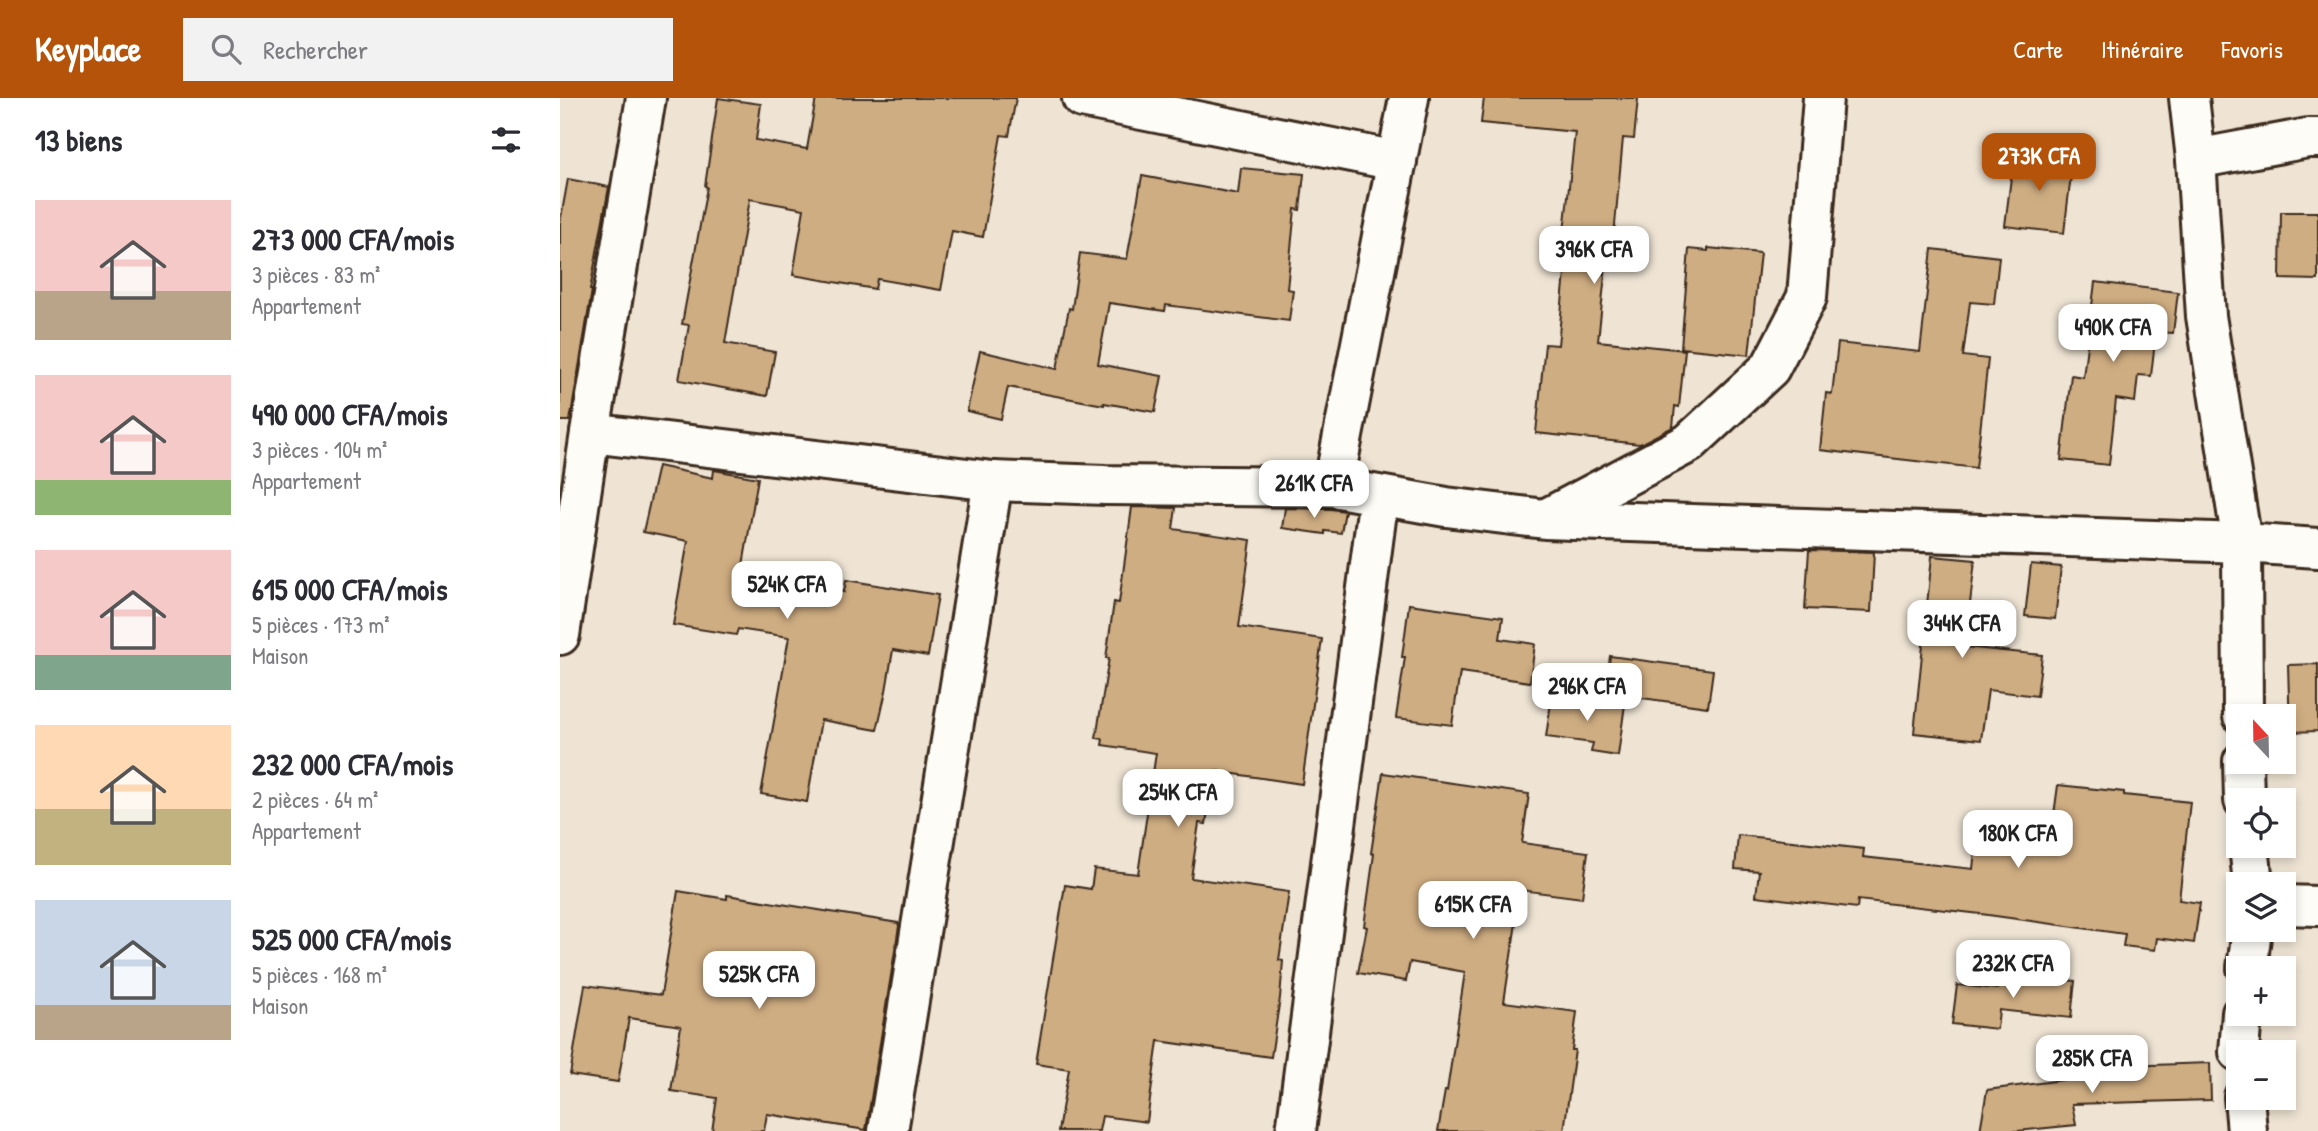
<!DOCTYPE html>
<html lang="fr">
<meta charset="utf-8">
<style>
body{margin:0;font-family:"Patrick Hand",sans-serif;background:#f2f2f3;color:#2b2b33;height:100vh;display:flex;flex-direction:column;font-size:26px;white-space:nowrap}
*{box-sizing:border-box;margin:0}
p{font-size:23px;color:#7c7c81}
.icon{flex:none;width:38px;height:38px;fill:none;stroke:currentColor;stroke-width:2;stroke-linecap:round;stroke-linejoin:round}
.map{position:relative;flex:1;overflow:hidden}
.drawer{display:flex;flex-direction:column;background:#fff;width:560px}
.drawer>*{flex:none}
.needle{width:46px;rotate:338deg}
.fabs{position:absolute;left:1666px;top:606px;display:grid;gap:14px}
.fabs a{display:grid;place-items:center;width:70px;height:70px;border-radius:0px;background:#fff;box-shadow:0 4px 10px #0003;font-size:35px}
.price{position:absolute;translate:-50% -60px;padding:0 16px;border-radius:14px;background:#fff;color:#222;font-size:23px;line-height:46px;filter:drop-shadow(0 2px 4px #0008)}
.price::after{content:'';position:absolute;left:50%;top:42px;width:21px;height:16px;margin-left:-10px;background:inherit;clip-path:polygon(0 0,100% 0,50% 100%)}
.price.on{background:#b45309;color:#fff}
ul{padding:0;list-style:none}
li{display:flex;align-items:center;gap:21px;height:175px;padding:0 35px}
li span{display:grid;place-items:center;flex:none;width:196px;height:140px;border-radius:0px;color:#555}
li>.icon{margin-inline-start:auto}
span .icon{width:84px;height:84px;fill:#fffc;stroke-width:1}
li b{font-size:30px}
h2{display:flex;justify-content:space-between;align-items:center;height:84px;padding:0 35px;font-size:30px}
header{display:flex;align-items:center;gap:42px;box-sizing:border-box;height:98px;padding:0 35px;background:#b45309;color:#fff}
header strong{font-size:33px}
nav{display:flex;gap:38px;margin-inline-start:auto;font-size:24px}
.search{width:490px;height:63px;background:#f2f2f3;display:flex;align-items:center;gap:18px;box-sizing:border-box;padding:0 24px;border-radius:0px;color:#7c7c81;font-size:26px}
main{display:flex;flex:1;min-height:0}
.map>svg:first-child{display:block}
</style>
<header>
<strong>Keyplace</strong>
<div class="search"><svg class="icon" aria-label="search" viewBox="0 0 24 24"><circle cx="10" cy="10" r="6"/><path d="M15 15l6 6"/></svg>Rechercher</div>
<nav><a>Carte</a><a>Itinéraire</a><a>Favoris</a></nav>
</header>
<main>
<section class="drawer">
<h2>13 biens<svg class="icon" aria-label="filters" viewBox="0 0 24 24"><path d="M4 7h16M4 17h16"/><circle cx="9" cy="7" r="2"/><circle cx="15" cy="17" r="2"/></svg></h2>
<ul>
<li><span style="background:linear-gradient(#f6c9c9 65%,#b9a48a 0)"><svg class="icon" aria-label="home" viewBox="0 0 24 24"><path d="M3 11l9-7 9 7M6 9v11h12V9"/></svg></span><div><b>273 000 CFA/mois</b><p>3 pièces · 83 m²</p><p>Appartement</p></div></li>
<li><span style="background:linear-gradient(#f6c9c9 75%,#8fb573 0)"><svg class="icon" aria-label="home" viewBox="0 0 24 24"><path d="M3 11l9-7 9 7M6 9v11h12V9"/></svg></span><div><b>490 000 CFA/mois</b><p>3 pièces · 104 m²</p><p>Appartement</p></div></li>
<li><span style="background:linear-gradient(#f6c9c9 75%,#7fa58c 0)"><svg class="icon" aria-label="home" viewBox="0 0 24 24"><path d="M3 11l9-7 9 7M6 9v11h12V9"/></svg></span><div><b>615 000 CFA/mois</b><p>5 pièces · 173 m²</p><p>Maison</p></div></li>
<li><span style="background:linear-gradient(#ffd9b3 60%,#c2b280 0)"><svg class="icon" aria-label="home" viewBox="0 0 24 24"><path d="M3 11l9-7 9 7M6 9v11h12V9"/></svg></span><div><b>232 000 CFA/mois</b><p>2 pièces · 64 m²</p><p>Appartement</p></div></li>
<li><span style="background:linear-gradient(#c9d6e8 75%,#b9a48a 0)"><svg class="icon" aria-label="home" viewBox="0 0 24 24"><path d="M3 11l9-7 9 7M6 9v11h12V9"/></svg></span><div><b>525 000 CFA/mois</b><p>5 pièces · 168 m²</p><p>Maison</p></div></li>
</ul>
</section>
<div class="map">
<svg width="1758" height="1033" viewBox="0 0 1758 1033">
<rect width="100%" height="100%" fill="#efe4d4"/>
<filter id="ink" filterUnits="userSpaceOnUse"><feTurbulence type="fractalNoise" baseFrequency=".0143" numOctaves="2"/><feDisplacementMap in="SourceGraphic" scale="14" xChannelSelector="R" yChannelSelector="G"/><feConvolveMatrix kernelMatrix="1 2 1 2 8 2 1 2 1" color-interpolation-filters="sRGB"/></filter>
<g filter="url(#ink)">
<g fill="#cfad82" stroke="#3b2a1e" stroke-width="2">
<polygon points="158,0 201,6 196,42 247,51 256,0 456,0 449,38 441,37 423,139 392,133 381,192 317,181 315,191 233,177 244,111 190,101 165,245 215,254 207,298 119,282 129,227 122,226 147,89 145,88"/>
<polygon points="924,0 1078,0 1074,41 1063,40 1054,138 1049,138 1038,243 1125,252 1119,309 1115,308 1113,329 1080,346 976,335 985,246 998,247 1009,134 1004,134 1015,34 921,25"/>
<polygon points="1454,55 1513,61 1504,135 1445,128"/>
<polygon points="681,70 744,76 740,112 735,111 727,191 733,192 729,223 606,207 605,213 549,205 538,266 602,278 595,314 544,305 544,307 448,289 441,321 407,313 420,253 497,271 509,210 512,211 520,155 567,161 582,78 678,96"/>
<polygon points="8,81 49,89 30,192 32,192 10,323 0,323 0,125"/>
<polygon points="1721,114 1758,114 1758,182 1720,181"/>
<polygon points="1148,150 1200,155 1189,257 1121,250 1129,151 1148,153"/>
<polygon points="1372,151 1439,159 1434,206 1410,204 1403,258 1428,261 1416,370 1260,352 1266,295 1272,296 1278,245 1360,254"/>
<polygon points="1535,184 1618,194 1613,235 1596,234 1591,278 1578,277 1575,304 1556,301 1549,367 1501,362 1511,277 1523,279"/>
<polygon points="98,368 153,380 154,372 198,380 180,485 233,494 234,486 284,494 286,482 378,497 368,558 333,552 326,593 317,632 261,622 247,704 201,696 229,539 178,531 176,537 113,527 128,443 83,434"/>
<polygon points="572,409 616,410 613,431 691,442 679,529 762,541 742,686 654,673 646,726 639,725 631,780 729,794 719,862 723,863 720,900 711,959 598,943 587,1024 542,1018 539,1033 498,1033 509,971 476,966 505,787 531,791 534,771 578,776 596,655 542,647 543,641 536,640 549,560 546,560 554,504 559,505"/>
<polygon points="725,410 771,411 785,413 781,435 765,433 765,436 722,430"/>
<polygon points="1249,452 1314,454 1311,514 1245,511"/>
<polygon points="1372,458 1415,462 1405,549 1482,557 1477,598 1428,592 1421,642 1354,635"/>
<polygon points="1471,466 1501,469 1495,521 1465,518"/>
<polygon points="849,506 943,519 940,541 975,546 970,584 900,574 892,627 836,620 845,559 842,559"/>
<polygon points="1050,558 1153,572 1148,609 1045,595"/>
<polygon points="1758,566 1758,633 1730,634 1728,567"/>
<polygon points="992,597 1065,606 1058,658 1031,654 1033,645 986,639"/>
<polygon points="823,675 969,696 962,745 1028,754 1022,800 961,792 944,904 1017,914 1012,952 1015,952 1004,1033 878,1033 885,993 887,993 905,874 850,864 846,883 798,875 807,829 804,828 814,756 811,755"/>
<polygon points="1498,687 1564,694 1564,697 1630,704 1619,802 1640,805 1634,845 1597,840 1595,852 1563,848 1565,836 1421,816 1298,802 1297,810 1196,798 1199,773 1175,771 1178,737 1304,751 1303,759 1413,771 1418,723 1492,732"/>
<polygon points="118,793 167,801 167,797 338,825 339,828 306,1032 207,1016 204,1033 152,1033 157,1000 111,993 121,928 69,920 58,984 10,977 25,887 101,897"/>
<polygon points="1439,875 1515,883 1511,920 1439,912 1437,931 1392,926 1397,887 1437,891"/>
<polygon points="1650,965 1651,1002 1512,1006 1516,1027 1457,1033 1420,1033 1427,992 1532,978 1532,969"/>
</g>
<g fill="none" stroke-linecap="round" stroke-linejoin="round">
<g stroke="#3b2a1e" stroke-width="44">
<g id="street">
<polyline points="522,0 837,63"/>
<polyline points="1629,0 1636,61 1646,218 1682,445 1683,618"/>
<polyline points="1636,61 1748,40 1758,40"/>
<polyline points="30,335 433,383 545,387 773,389 886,409 985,421 1682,445 1758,450"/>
<polyline points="773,389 849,0"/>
<polyline points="987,420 1129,345 1210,270 1247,199 1263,0"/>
<polyline points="0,537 30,335 86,0"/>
<polyline points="1683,663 1684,702"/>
<polyline points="1689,747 1693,786"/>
<polyline points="1724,807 1758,808"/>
<polyline points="1687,870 1692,831"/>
<polyline points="1679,954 1682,915"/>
<polyline points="1684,999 1687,1033"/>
<polyline points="328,1033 433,383"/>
<polyline points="736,1033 819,398"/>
</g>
</g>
<use href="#street" stroke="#fdfcf7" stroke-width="38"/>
</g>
</g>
</svg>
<div class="fabs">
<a><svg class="needle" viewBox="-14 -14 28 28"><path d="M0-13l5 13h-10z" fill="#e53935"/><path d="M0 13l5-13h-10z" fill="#7c7c81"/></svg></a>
<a><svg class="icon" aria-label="locate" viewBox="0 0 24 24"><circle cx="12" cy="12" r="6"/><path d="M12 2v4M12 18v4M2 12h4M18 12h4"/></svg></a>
<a><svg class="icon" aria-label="layers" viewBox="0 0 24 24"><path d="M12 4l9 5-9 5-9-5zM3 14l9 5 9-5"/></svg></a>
<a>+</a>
<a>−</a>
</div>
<b class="price on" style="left:1479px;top:95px">273K CFA</b>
<b class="price" style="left:1034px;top:188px">396K CFA</b>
<b class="price" style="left:1553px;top:266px">490K CFA</b>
<b class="price" style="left:754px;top:422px">261K CFA</b>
<b class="price" style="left:227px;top:523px">524K CFA</b>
<b class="price" style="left:1402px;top:562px">344K CFA</b>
<b class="price" style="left:1027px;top:625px">296K CFA</b>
<b class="price" style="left:618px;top:731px">254K CFA</b>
<b class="price" style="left:1458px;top:772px">180K CFA</b>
<b class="price" style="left:913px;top:843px">615K CFA</b>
<b class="price" style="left:1453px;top:902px">232K CFA</b>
<b class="price" style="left:199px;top:913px">525K CFA</b>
<b class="price" style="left:1532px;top:997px">285K CFA</b>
</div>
</main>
